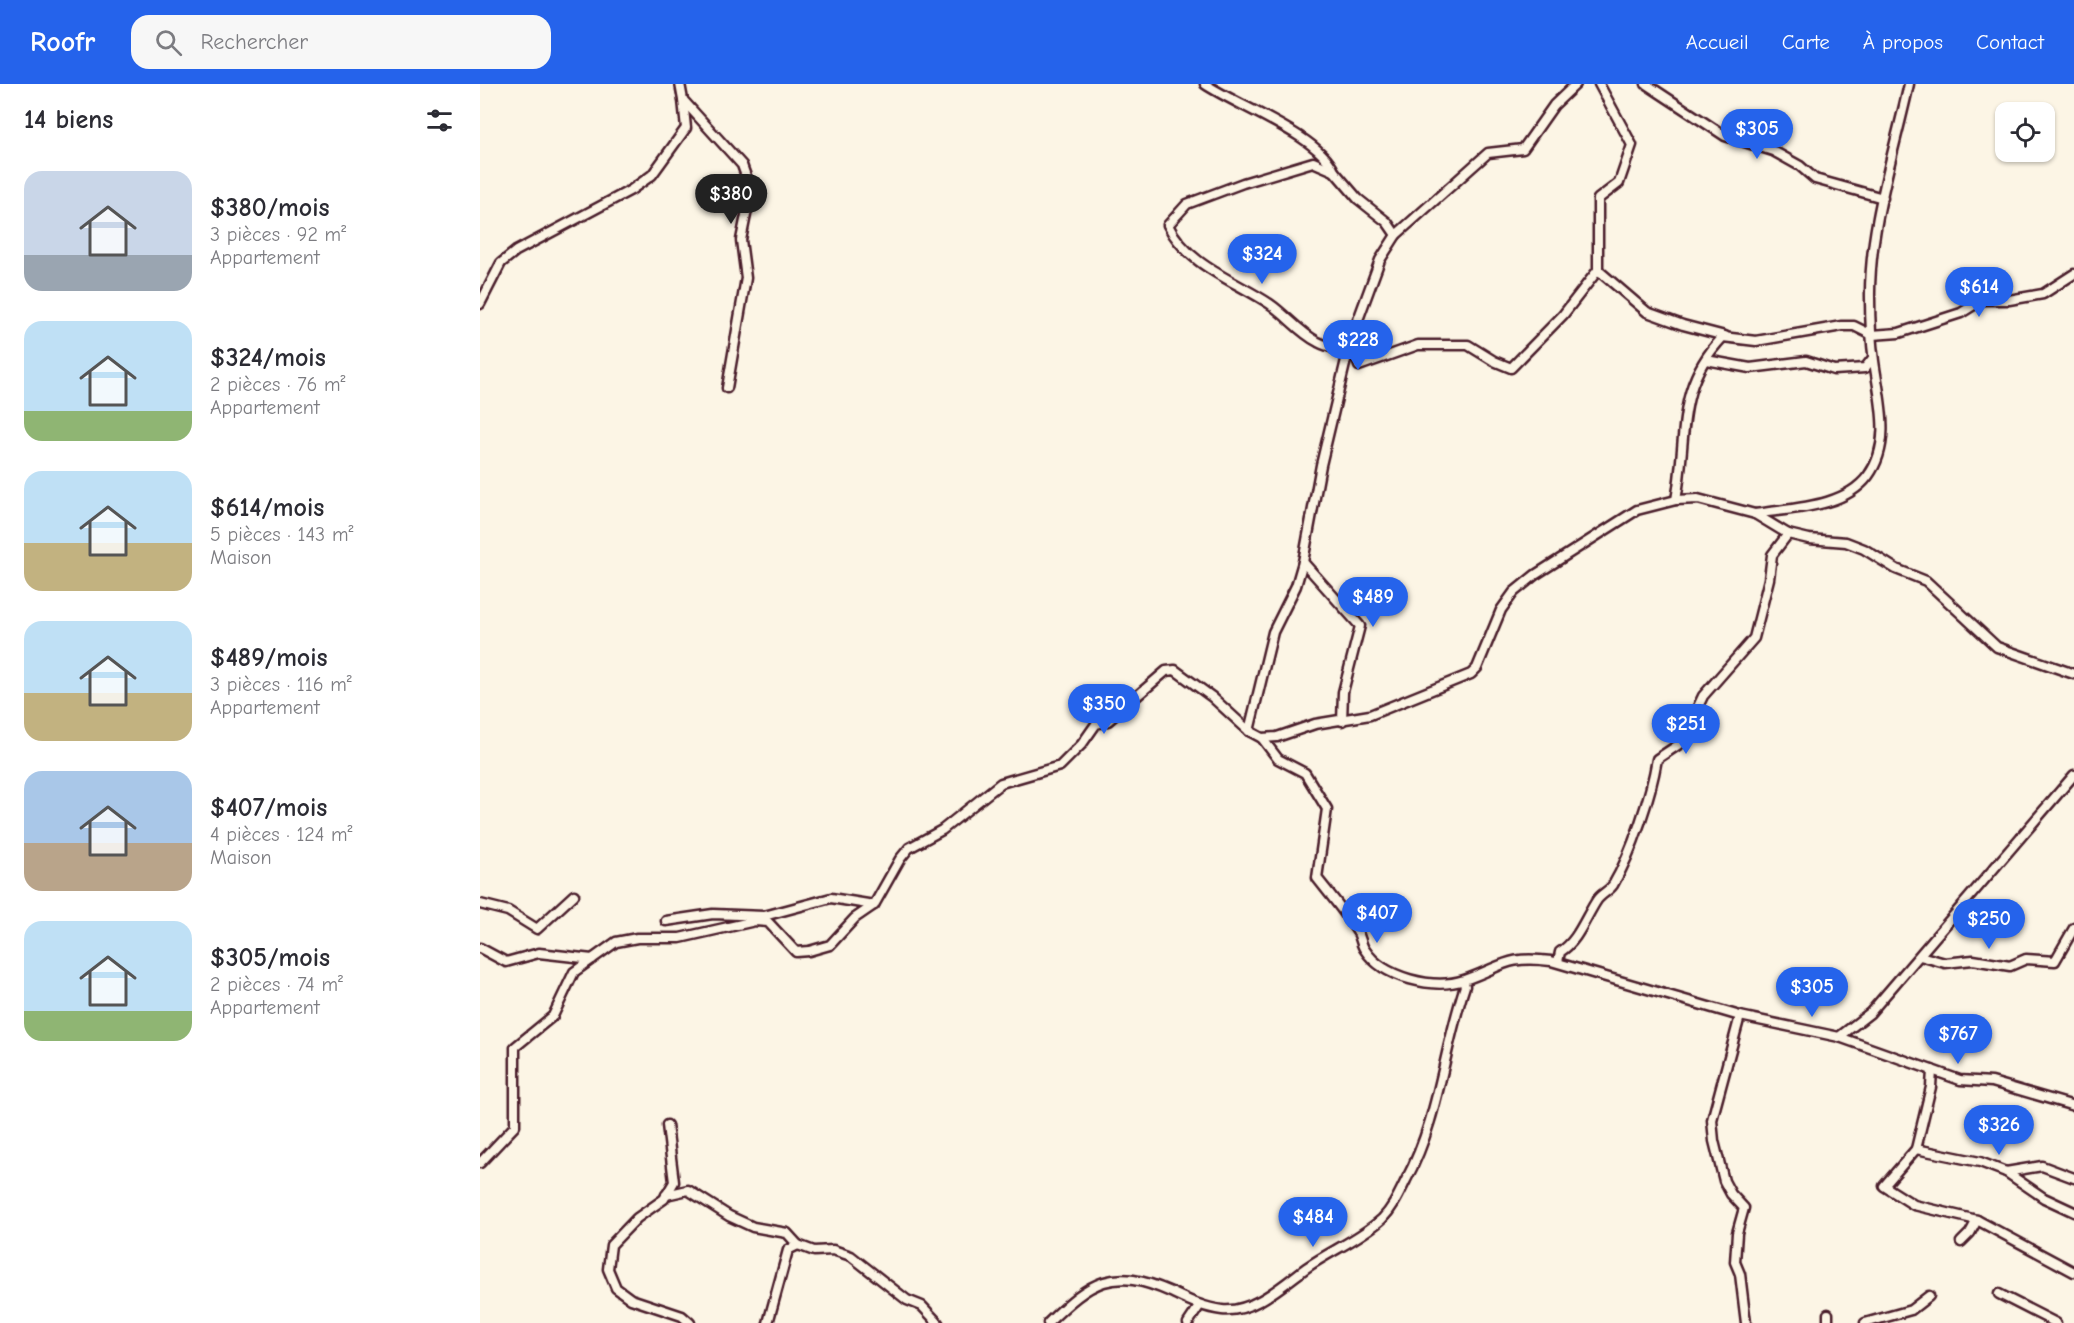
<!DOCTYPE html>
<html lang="fr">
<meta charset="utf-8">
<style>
body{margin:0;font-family:"Comic Neue",sans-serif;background:#f7f7f7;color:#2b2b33;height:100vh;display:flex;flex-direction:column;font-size:22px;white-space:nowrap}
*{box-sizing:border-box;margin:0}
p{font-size:20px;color:#7c7c81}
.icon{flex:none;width:33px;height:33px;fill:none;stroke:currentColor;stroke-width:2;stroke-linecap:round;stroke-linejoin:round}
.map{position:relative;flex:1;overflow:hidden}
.sheet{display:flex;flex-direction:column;background:#fff;width:480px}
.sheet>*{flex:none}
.fabs{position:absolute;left:1515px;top:18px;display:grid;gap:12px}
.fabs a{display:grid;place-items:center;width:60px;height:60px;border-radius:12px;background:#fff;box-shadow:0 2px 4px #0004;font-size:30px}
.price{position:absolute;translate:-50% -51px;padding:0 14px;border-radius:21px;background:#2563eb;color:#fff;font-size:20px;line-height:39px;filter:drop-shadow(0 2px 3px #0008)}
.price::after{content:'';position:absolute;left:50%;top:36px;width:18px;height:14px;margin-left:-9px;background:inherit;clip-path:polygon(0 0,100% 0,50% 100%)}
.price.selected{background:#222;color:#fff}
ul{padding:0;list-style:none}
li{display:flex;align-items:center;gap:18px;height:150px;padding:0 24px}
li span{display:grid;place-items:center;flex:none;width:168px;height:120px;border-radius:18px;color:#555}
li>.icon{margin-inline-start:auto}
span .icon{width:72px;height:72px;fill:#fffc;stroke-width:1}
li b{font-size:26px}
h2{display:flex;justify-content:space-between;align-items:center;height:72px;padding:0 24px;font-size:26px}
header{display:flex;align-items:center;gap:36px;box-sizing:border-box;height:84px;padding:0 30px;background:#2563eb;color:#fff}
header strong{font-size:28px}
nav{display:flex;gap:33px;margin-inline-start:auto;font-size:21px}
.search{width:420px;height:54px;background:#f7f7f7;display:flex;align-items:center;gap:15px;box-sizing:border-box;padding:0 21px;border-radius:18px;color:#7c7c81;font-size:22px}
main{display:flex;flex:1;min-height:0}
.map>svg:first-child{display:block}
</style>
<header>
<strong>Roofr</strong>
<div class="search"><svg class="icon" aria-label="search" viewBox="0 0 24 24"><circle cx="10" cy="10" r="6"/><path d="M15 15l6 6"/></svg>Rechercher</div>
<nav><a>Accueil</a><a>Carte</a><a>À propos</a><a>Contact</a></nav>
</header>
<main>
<section class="sheet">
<h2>14 biens<svg class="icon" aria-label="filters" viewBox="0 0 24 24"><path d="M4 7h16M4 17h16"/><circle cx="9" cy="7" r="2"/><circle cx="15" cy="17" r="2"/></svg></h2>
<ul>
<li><span style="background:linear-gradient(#c9d6e8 70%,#9aa5b1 0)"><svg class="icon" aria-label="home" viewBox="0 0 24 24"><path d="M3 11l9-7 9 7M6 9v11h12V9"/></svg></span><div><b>$380/mois</b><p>3 pièces · 92 m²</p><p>Appartement</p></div></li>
<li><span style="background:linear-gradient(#bfe0f5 75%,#8fb573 0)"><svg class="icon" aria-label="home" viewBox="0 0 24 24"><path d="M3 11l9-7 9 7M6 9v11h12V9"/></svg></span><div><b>$324/mois</b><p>2 pièces · 76 m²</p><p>Appartement</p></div></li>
<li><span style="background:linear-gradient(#bfe0f5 60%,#c2b280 0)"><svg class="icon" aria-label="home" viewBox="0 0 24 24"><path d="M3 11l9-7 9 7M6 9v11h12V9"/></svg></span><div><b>$614/mois</b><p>5 pièces · 143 m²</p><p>Maison</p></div></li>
<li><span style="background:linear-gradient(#bfe0f5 60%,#c2b280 0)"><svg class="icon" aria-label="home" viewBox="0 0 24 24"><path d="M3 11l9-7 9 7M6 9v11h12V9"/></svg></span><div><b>$489/mois</b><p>3 pièces · 116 m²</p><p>Appartement</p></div></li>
<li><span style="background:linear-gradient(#a9c7e8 60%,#b9a48a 0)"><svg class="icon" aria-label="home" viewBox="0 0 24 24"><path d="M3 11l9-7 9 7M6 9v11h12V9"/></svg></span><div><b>$407/mois</b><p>4 pièces · 124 m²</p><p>Maison</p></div></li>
<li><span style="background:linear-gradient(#bfe0f5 75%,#8fb573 0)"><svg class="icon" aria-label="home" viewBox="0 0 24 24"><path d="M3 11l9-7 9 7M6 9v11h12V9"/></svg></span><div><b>$305/mois</b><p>2 pièces · 74 m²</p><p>Appartement</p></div></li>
</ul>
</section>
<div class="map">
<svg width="1594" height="1239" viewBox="0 0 1594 1239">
<rect width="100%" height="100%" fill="#fcf5e5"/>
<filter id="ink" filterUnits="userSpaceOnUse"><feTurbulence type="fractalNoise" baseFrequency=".0167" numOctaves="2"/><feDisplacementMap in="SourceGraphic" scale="12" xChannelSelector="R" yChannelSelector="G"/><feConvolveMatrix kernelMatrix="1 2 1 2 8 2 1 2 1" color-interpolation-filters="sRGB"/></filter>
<g filter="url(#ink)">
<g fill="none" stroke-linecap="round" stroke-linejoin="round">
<g stroke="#4a1f2b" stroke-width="13">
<g id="street">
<polyline points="200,0 203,16 262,81 267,95 269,116 261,156 266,194 247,304"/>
<path d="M 725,0 C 759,23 838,51 854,87"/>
<polyline points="1166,0 1245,52 1293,67 1320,82 1335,95 1403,114"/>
<polyline points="1118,186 1167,228 1203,241 1245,252"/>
<polyline points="0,220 21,179 36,167 151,106 172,91 206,44 203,16"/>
<polyline points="872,258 879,282 938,261 988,261 1014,277 1031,284 1083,231 1118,186 1118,115 1139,99 1152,61 1119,0"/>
<path d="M 869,268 C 859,265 847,263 838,258 C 820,249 806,231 790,220 C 754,196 708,182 688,141 L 707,120 L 763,99 L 833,78 L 854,87 L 878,115 L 907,138 L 916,151"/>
<polyline points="1226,276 1270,284 1326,277 1354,286 1385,284 1393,274"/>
<path d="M 1196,416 C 1208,353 1194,304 1243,253 L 1276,257 L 1362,242 L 1374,242 L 1392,251 L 1419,249 L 1481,229 L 1502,216 L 1529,216 L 1563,210 L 1594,190"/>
<path d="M 1275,430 C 1312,424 1364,424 1388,392 C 1413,358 1399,315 1394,277 C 1391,257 1390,235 1390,214 C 1389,143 1414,69 1429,0"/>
<polyline points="823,478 880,542 863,608 862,637"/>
<polyline points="769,647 793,548 816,502 823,478 841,381 871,255 900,176 916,151 1008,69 1043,65 1074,21 1096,0"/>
<polyline points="782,654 797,653 835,640 890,631 991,590 997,584 1021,526 1034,508 1055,491 1157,426 1196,416 1218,415 1275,430 1308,450 1329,455 1366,458 1384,465 1416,485 1446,497 1517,563 1594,590"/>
<polyline points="0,820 28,827 57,845 94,811"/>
<polyline points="186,837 233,830 284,832 351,814 394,821"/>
<polyline points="0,864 26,878 59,869 112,875"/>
<polyline points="1440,872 1465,879 1493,876 1530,882 1546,875 1575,877 1594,844"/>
<path d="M 1078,878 L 1080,868 C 1098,857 1105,834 1117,816 C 1121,810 1129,807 1133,801 C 1152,769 1171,711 1177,675 L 1201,659 L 1223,612 L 1274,554 L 1289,495 L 1292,471 L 1308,450"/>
<polyline points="1260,932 1232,1036 1234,1057 1244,1097 1251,1110 1264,1124 1257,1149 1255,1178 1260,1190 1266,1239"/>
<polyline points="1359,953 1480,996 1512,998 1594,1022"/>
<polyline points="1452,986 1451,1003 1436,1065 1404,1102 1434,1121 1497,1136 1594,1188"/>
<polyline points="187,1041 194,1098 184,1115 157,1134 131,1161 128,1185 136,1204 151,1215 202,1232 210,1239"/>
<polyline points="1436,1065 1500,1078 1526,1088 1562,1082 1594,1094"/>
<path d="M 0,1079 L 35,1042 L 35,963 L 73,932 L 94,888 L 136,858 L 157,854 L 200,854 L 275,837 L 288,838 L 316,868 L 329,867 L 350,861 L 375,834 L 394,821 L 420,775 L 429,764 L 462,746 L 521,699 L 580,682 L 602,660 L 616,640 L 628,637 L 686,587 L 695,586 L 732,613 L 769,647 L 782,654 L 798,675 L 825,689 L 847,725 L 837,794 C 851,812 866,829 878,849 C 881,854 881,861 885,866 C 903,894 954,906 984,896 C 1023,883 1025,871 1071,877 L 1260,932 L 1359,953 L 1390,929 L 1594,691"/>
<polyline points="1526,1088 1564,1114 1594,1128"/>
<polyline points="186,1111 208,1106 249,1132 273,1143 307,1149 318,1161"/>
<polyline points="1481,1158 1490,1149 1497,1136"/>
<polyline points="1519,1210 1576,1239"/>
<polyline points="288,1239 308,1166 318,1161 334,1167 353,1166 371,1172 427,1216 442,1222 458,1239"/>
<path d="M 568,1239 C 611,1197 633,1182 691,1208 C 708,1216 724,1224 742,1226 C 773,1229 803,1201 826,1184 C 850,1167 880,1155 902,1135 C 913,1124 919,1110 926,1096 C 959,1035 963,967 985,902 L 983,897"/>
<polyline points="708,1239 720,1221"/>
<polyline points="1348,1239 1348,1230"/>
<polyline points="1385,1239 1431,1226 1449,1212"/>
</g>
</g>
<use href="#street" stroke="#fcf5e5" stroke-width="8"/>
</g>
</g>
</svg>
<div class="fabs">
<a><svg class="icon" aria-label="locate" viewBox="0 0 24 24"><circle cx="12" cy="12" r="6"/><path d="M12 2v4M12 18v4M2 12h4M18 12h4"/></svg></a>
</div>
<b class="price" style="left:1277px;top:76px">$305</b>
<b class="price selected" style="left:251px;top:141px">$380</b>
<b class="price" style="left:782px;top:201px">$324</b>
<b class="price" style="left:1499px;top:234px">$614</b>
<b class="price" style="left:878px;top:287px">$228</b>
<b class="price" style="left:893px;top:544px">$489</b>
<b class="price" style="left:624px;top:651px">$350</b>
<b class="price" style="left:1206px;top:671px">$251</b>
<b class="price" style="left:897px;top:860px">$407</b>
<b class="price" style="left:1509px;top:866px">$250</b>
<b class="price" style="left:1332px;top:934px">$305</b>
<b class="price" style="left:1478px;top:981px">$767</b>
<b class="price" style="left:1519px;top:1072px">$326</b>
<b class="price" style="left:833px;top:1164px">$484</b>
</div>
</main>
